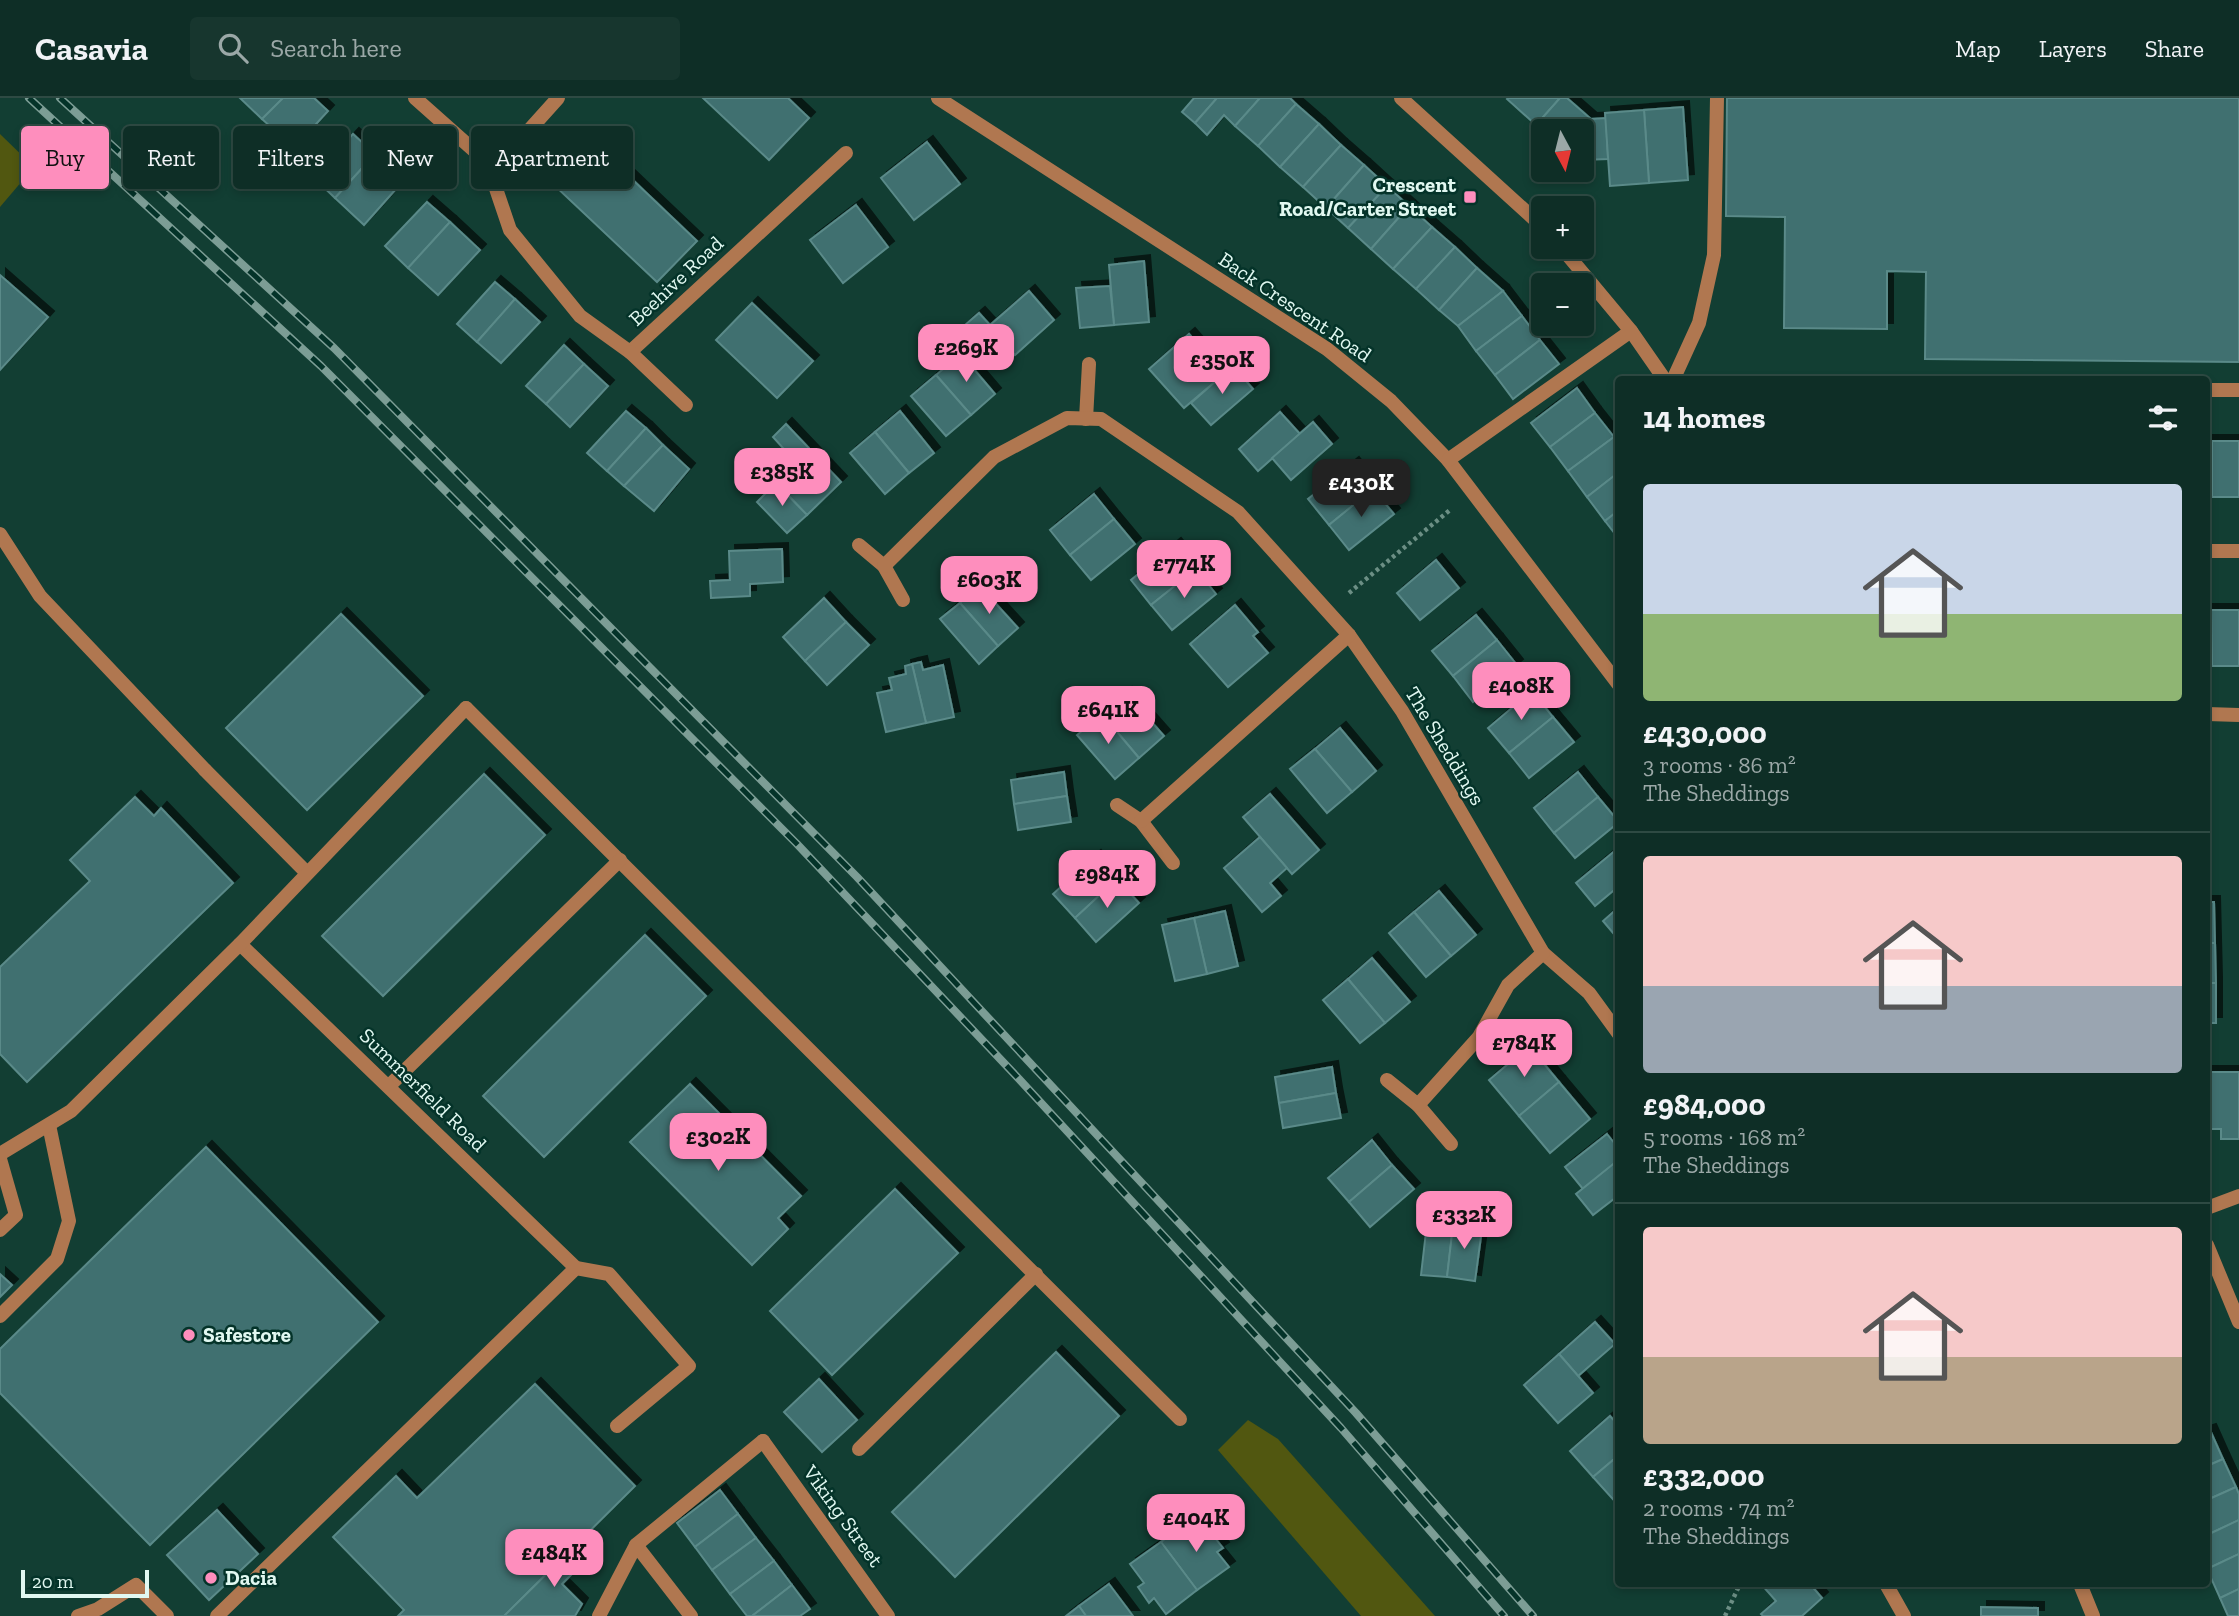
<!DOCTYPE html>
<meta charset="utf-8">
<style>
body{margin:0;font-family:"Zilla Slab",serif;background:#17362e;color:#f1f3f6;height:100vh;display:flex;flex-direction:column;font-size:26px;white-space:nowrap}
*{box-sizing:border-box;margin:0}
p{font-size:23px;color:#9ba8a7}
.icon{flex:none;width:38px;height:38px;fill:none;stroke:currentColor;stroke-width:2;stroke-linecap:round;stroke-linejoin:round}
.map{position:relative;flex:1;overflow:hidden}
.side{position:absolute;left:1615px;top:278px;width:595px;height:1211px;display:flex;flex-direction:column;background:#0e2e26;border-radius:7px;box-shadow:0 4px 10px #0003,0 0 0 2px #2e4a43}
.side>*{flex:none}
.top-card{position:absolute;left:21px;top:28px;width:665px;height:63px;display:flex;gap:14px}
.needle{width:46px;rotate:173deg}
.tools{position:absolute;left:1531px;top:21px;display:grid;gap:14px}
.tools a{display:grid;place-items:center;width:63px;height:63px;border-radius:7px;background:#0e2e26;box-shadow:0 4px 10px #0003,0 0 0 2px #2e4a43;font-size:35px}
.scale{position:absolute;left:21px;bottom:18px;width:128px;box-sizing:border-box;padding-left:7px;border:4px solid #e1f8f1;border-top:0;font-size:19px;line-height:24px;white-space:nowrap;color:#e1f8f1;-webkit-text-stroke:5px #043329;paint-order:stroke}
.price{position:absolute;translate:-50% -60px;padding:0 16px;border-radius:14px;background:#fe8ebd;color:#111;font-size:23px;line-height:46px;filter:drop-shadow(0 2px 4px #0008)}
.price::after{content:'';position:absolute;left:50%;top:42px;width:21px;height:16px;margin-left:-10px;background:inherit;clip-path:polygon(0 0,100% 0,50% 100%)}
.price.current{background:#222;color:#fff}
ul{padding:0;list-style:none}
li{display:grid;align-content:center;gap:14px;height:371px;padding:0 28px}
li+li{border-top:2px solid #2e4a43}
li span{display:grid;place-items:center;height:217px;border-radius:7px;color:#555}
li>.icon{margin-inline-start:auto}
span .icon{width:126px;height:126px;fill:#fffc;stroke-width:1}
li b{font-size:30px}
h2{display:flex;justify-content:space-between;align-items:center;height:84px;padding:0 28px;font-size:30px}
.tag{padding:0 24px;border-radius:7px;background:#0e2e26;box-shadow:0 4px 10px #0003,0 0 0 2px #2e4a43;font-size:24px;line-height:63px}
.tag.current{background:#fe8ebd;color:#111}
header{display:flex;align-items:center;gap:42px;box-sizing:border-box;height:98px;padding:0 35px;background:#0e2e26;border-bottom:2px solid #2e4a43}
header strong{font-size:33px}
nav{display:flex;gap:38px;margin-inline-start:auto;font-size:24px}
.search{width:490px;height:63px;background:#17362e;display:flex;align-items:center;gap:18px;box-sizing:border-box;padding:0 24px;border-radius:7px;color:#9ba8a7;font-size:26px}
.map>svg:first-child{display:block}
</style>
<header>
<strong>Casavia</strong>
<div class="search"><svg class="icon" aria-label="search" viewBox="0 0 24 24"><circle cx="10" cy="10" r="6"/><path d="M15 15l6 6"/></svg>Search here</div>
<nav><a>Map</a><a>Layers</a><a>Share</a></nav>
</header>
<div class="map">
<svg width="2239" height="1518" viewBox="0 0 2239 1518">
<defs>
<filter id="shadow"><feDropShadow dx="6" dy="-6" stdDeviation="0" flood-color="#0009"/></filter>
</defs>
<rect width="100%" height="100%" fill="#123e33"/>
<g fill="#515710">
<polygon points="0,36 34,69 0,109"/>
<polygon points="1248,1322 1278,1341 1435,1518 1361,1518 1218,1352"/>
</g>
<g fill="#406f6f" stroke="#5a8a89" stroke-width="2" filter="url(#shadow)">
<polygon points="240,0 283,0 262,21"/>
<polygon points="283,0 314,0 328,13 294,50 262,21"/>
<polygon points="703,0 788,0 809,20 769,62"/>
<polygon points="1194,0 1217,0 1195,25 1182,14"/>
<polygon points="1217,0 1260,0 1235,28 1224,17 1207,37 1195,25"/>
<polygon points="1260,0 1290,0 1296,6 1258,48 1235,28"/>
<polygon points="1508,0 1560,0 1536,27 1507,1"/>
<polygon points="1560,0 1567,0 1591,21 1606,20 1608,61 1582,62 1582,33 1544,33 1536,27"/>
<polygon points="1727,0 2239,0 2239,264 1925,261 1926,174 1887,173 1887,231 1784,230 1785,119 1726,118"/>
<polygon points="1296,6 1319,26 1280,69 1258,48"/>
<polygon points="1683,9 1688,82 1649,85 1644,12"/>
<polygon points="1644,12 1649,85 1610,88 1605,15"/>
<polygon points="1319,26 1341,47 1303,89 1280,69"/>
<polygon points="353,36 375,56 335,100 313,79"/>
<polygon points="593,44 697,143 657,184 553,86"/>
<polygon points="927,44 960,86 914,122 881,80"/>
<polygon points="1341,47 1364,67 1326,110 1303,89"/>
<polygon points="375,56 404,82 364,127 335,100"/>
<polygon points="1364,67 1387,88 1348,130 1326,110"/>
<polygon points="1387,88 1409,108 1371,151 1348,130"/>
<polygon points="427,104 450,124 408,170 385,148"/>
<polygon points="856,107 888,149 843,185 810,142"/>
<polygon points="1409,108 1432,129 1393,171 1371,151"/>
<polygon points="450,124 480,152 438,197 408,170"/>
<polygon points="1432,129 1455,149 1416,191 1393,171"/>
<polygon points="1455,149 1477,170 1439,212 1416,191"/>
<polygon points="1144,163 1149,224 1114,227 1109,167"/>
<polygon points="1477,170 1503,193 1458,228 1439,212"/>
<polygon points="0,177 48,219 0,272"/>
<polygon points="495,184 515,201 477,244 457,226"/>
<polygon points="1110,188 1114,227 1080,230 1076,190"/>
<polygon points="1029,193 1054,222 1015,257 1003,244 990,255 965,227 979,215 990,227"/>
<polygon points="1503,193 1522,218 1476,253 1458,228"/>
<polygon points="515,201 540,224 501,265 477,244"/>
<polygon points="752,205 813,263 777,300 716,242"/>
<polygon points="1522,218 1540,242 1495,277 1476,253"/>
<polygon points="1189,236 1224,276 1184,310 1149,271"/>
<polygon points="1540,242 1559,266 1513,301 1495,277"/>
<polygon points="564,247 584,266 546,306 526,288"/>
<polygon points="961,256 995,296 971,317 936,277"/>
<polygon points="584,266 608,288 570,329 546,306"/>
<polygon points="1233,268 1253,291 1211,327 1191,305"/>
<polygon points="936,277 971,317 946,338 911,298"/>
<polygon points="1577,290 1595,315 1550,349 1531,325"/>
<polygon points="626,313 646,330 607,373 587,355"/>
<polygon points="900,313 934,355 909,375 875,334"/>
<polygon points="1280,314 1300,336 1258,373 1239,351"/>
<polygon points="1595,315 1614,339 1568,373 1550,349"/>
<polygon points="1313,324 1332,346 1291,382 1272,360"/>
<polygon points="786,326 841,384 807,417 762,370 783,350 773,339"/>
<polygon points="646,330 663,347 624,388 607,373"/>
<polygon points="875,334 909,375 885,396 850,355"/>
<polygon points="1614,339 1619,346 1619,374 1587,399 1568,373"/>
<rect x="2207" y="343" width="5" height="56"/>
<rect x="2212" y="343" width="27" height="56"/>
<polygon points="663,347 689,371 654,413 624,388"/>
<polygon points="1353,365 1373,391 1329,427 1308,401"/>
<polygon points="1619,374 1619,412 1605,423 1587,399"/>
<polygon points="776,385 807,417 787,435 757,404"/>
<polygon points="1373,391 1394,416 1349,452 1329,427"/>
<polygon points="1094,396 1114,421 1070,457 1050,432"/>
<polygon points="1619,412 1619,441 1605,423"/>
<polygon points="1114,421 1135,446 1091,482 1070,457"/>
<polygon points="1175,446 1196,471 1151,507 1131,482"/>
<polygon points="782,451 783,484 750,486 750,498 711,500 710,483 730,482 729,453"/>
<polygon points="1436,462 1459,490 1420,522 1397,495"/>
<polygon points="1196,471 1216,496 1172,532 1151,507"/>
<polygon points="979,487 1018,530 998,548 960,505"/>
<polygon points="824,500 846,524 805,563 783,539"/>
<polygon points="960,505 998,548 979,566 940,521"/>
<polygon points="1235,507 1258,534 1253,538 1268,555 1228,589 1190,546"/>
<polygon points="2207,512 2211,512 2212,568 2207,568"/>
<polygon points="2211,512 2239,512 2239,568 2212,568"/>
<polygon points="341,516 423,598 307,712 226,630"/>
<polygon points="1476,517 1497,542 1453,578 1432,553"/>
<polygon points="846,524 869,547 827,587 805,563"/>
<polygon points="1497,542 1517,567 1473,604 1453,578"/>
<polygon points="921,564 923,572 943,567 954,619 926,625 912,566"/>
<polygon points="912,566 926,625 886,634 877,595 892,592 889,580 906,576 905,568"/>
<polygon points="1532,593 1553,619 1509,655 1488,630"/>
<polygon points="1126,595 1164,638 1139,660 1102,616"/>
<polygon points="1102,616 1139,660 1115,681 1077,637"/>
<polygon points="1553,619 1574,644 1529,680 1509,655"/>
<polygon points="1340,630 1376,673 1352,694 1315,651"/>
<polygon points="1315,651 1352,694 1327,715 1290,671"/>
<polygon points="1064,674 1067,698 1014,706 1011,682"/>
<polygon points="1578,674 1598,699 1554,735 1534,710"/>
<polygon points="484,676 545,737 383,898 322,838"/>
<polygon points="1270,696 1319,752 1292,776 1243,719"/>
<polygon points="1067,698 1071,724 1018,732 1014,706"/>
<polygon points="135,699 154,718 161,710 233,785 27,984 0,956 0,869 90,783 70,762"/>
<polygon points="1598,699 1619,724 1575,760 1554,735"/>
<polygon points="1260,739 1287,770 1270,785 1281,798 1262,814 1224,770"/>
<polygon points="1617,751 1619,753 1619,788 1595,808 1576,785"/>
<polygon points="1095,758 1117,781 1075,820 1053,796"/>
<polygon points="1117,781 1139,805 1096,844 1075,820"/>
<polygon points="1439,793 1476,837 1451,858 1414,814"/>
<polygon points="2207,804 2214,804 2215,845 2207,845"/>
<polygon points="1619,809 1619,842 1603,823"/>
<polygon points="1225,813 1238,868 1207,876 1194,820"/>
<polygon points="1414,814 1451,858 1426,879 1389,835"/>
<polygon points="1194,820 1207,876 1175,883 1162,827"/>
<polygon points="645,837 706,898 544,1059 483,998"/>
<polygon points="2207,845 2215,845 2216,885 2207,885"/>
<polygon points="1372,860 1410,904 1385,925 1348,881"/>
<polygon points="1348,881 1385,925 1360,945 1323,902"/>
<rect x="2207" y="885" width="9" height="40"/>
<polygon points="1526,944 1559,984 1519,1018 1489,982 1508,966 1504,961"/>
<polygon points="1332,969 1336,995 1279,1005 1275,979"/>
<polygon points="2207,974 2239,974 2239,1041 2221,1041 2221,1031 2207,1031"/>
<polygon points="1559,984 1590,1021 1550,1055 1519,1018"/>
<polygon points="690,986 801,1098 778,1120 788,1131 752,1167 630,1044"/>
<polygon points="1336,995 1341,1020 1283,1030 1279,1005"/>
<polygon points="1607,1036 1619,1051 1619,1062 1583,1091 1565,1069"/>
<polygon points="1372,1042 1392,1067 1349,1104 1328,1080"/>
<polygon points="206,1049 378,1224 150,1447 0,1295 0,1251"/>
<polygon points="1617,1063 1619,1097 1593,1117 1576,1096"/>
<polygon points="1392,1067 1414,1091 1370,1129 1349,1104"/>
<polygon points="895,1091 958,1155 832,1277 770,1213"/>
<polygon points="1446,1118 1454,1119 1447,1179 1421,1177 1427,1125 1445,1127"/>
<polygon points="1454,1119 1463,1120 1462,1128 1482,1131 1475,1183 1447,1179"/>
<polygon points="0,1176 12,1187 0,1199"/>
<polygon points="1595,1224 1615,1246 1578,1278 1559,1256"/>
<polygon points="1056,1254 1119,1318 955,1479 892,1414"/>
<polygon points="1559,1256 1593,1295 1558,1325 1524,1287"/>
<polygon points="819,1281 857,1322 822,1354 784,1314"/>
<polygon points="535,1286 635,1388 504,1518 398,1518 404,1512 333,1439 396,1378 417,1400"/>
<polygon points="1610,1318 1619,1328 1619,1357 1593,1379 1570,1353"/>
<polygon points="2210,1332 2223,1361 2207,1368 2207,1333"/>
<polygon points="1619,1357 1619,1408 1593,1379"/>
<polygon points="2223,1361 2236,1389 2207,1402 2207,1368"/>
<polygon points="2236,1389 2239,1396 2239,1422 2207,1437 2207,1402"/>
<polygon points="720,1392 738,1416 695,1449 677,1425"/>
<polygon points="217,1412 258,1456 209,1502 167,1457"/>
<polygon points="738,1416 756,1440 712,1472 695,1449"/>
<polygon points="1191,1421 1205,1439 1211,1435 1223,1450 1217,1454 1229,1469 1197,1492 1161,1444"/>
<polygon points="2239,1422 2239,1456 2207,1471 2207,1437"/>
<polygon points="756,1440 774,1463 730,1496 712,1472"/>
<polygon points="581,1442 594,1454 562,1486 582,1506 575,1518 504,1518"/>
<polygon points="1161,1444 1197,1492 1166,1516 1154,1500 1149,1505 1138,1489 1144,1485 1130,1466"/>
<polygon points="2239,1456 2239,1491 2220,1500 2207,1471"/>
<polygon points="774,1463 792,1487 752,1518 747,1518 730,1496"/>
<polygon points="1109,1486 1133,1518 1086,1518 1079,1508"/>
<polygon points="1761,1486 1810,1486 1822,1500 1802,1518 1763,1518 1761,1516 1776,1503"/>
<polygon points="792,1487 810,1511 800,1518 752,1518"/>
<polygon points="2239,1491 2239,1518 2228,1518 2220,1500"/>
<polygon points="1079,1508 1086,1518 1066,1518"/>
<polygon points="1981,1509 2038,1510 2038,1518 1981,1518"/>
</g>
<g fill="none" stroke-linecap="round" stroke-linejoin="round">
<g stroke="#6c8f85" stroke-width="4.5" stroke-dasharray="3.5 3.5" stroke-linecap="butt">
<polyline points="1349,495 1450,412"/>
<polyline points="1725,1518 1740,1486"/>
</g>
<g stroke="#b07750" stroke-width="14">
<polyline points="938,0 1327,251 1391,303 1448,362 1619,587"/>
<polyline points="1673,282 1699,225 1714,157 1717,0"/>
<polyline points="1448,362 1631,233"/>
<polyline points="0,436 40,498 205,672"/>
<polyline points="2207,453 2239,453"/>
<polyline points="466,610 1180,1321"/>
<polyline points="389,988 620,762"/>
<polyline points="0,1061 16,1117 0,1132"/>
<polyline points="0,1218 57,1161 69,1123 49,1027"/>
<polyline points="859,1351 1036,1176"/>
<polyline points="636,1447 691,1518"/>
<polyline points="2080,1486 2093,1518"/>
<polyline points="78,1518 98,1511 136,1487 167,1518"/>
<polyline points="217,1518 576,1170 609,1176 689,1268 617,1328"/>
<polyline points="599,1518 636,1447 763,1343"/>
</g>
<g stroke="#b07750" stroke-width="14">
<polyline points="415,0 487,64 510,132 580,218 630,254 846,55"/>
<polyline points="1401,0 1544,130"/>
<polyline points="487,64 523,39 558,0"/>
<polyline points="1561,149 1631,233 1665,282"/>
<polyline points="630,254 686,307"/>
<polyline points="2207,292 2239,292"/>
<polyline points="1086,321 1089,266"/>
<polyline points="859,447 884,468 903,502"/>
<polyline points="884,468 994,359 1067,320 1101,321 1238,414 1349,537 1402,613 1543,855 1589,895 1619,936"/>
<polyline points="2207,616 2239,617"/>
<polyline points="205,672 307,775"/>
<polyline points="1117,707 1141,723 1173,765"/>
<polyline points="1141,723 1349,537"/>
<polyline points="240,846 576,1170"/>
<polyline points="1387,982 1418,1007 1451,1046"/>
<polyline points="1418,1007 1479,939 1508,887 1543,855"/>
<polyline points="0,1056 71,1013 240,846 466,610"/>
<polyline points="2207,1110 2239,1098"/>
<polyline points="2207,1147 2239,1224"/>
<polyline points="763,1343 888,1518"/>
<polyline points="1886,1486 1904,1518"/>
</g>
<g stroke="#7c9d95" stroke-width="8">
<g id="rail">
<polyline points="29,0 321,268 797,746 1019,981 1341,1330 1504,1518"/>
<polyline points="60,0 334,250 857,779 1356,1315 1533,1518"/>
</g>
</g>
<use href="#rail" stroke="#043329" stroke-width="5" stroke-dasharray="16" stroke-linecap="butt"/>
</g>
<g fill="#fe8ebd" stroke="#043329" stroke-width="2.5">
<rect x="1463" y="92" width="14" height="14" rx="3.5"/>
<circle cx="189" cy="1237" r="7"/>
<circle cx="211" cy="1480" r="7"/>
</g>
<g text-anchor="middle" stroke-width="5" stroke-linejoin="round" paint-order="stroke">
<g font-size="21" font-weight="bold" fill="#e1f8f1" stroke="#043329" text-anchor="start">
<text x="1456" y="94" text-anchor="end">Crescent<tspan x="1456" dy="24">Road/Carter Street</tspan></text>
<text x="203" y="1244">Safestore</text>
<text x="225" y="1487">Dacia</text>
</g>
<g font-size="21" fill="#e1f8f1" stroke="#043329">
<text transform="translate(676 183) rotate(-43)" y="7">Beehive Road</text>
<text transform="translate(1295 209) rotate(34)" y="7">Back Crescent Road</text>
<text transform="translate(1445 648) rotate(59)" y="7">The Sheddings</text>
<text transform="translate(423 992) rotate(44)" y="7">Summerfield Road</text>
<text transform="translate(843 1418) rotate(54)" y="7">Viking Street</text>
</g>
</g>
</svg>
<div class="tools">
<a><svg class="needle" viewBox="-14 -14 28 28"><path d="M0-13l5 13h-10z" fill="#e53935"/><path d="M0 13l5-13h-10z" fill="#9ba8a7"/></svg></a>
<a>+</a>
<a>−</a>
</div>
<div class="scale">20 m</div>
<b class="price" style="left:966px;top:286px">£269K</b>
<b class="price" style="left:1222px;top:298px">£350K</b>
<b class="price" style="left:782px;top:410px">£385K</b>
<b class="price current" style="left:1361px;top:421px">£430K</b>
<b class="price" style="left:1184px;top:502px">£774K</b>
<b class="price" style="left:989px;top:518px">£603K</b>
<b class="price" style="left:1521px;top:624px">£408K</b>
<b class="price" style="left:1108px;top:648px">£641K</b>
<b class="price" style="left:1107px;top:812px">£984K</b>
<b class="price" style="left:1524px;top:981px">£784K</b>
<b class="price" style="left:718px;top:1075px">£302K</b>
<b class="price" style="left:1464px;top:1153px">£332K</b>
<b class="price" style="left:1196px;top:1456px">£404K</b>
<b class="price" style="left:554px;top:1491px">£484K</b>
<div class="top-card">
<a class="tag current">Buy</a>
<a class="tag">Rent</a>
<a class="tag">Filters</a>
<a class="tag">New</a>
<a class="tag">Apartment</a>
</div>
<section class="side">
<h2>14 homes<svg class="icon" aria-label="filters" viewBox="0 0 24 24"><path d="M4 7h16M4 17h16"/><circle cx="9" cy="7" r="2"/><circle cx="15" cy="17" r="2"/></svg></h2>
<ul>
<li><span style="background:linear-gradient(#c9d6e8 60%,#8fb573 0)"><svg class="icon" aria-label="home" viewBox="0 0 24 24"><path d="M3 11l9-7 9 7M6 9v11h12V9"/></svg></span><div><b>£430,000</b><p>3 rooms · 86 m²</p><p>The Sheddings</p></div></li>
<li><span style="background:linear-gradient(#f6c9c9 60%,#9aa5b1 0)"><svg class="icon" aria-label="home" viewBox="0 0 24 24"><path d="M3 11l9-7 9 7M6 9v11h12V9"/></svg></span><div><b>£984,000</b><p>5 rooms · 168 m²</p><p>The Sheddings</p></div></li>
<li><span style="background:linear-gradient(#f6c9c9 60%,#b9a48a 0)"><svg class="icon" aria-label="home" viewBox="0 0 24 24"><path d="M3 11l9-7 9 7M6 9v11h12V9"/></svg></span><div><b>£332,000</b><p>2 rooms · 74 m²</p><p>The Sheddings</p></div></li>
</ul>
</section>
</div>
